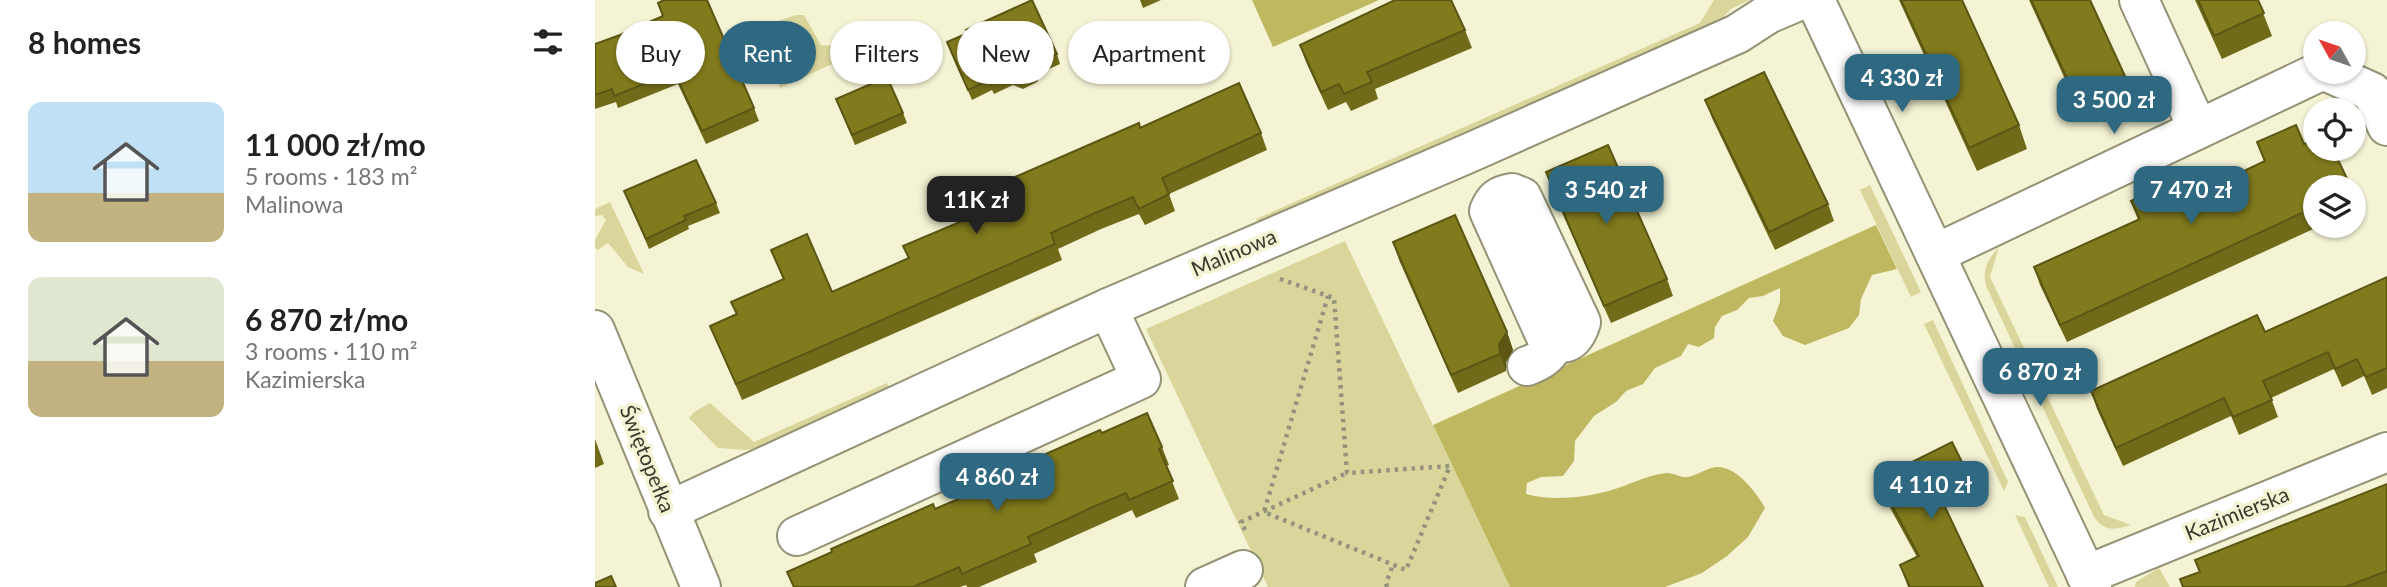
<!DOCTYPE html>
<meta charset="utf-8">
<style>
body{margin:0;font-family:Lato,sans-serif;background:#f2f2f2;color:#222;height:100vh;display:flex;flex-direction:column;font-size:26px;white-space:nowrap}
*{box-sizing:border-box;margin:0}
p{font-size:23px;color:#767676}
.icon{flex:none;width:38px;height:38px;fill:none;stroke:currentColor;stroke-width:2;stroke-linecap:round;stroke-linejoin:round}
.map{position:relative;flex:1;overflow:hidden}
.panel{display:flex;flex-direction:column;background:#fff;width:595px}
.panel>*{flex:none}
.hud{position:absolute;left:21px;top:21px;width:665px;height:63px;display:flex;gap:14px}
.needle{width:46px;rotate:310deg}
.tools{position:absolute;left:1708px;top:21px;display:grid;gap:14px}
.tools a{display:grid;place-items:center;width:63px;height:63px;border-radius:50%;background:#fff;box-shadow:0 2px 5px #0004;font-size:35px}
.price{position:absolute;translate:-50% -60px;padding:0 16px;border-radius:14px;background:#2e6981;color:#fff;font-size:23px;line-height:46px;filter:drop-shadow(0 2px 4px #0008)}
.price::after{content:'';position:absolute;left:50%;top:42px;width:21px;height:16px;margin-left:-10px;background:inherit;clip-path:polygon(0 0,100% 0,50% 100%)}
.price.active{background:#222;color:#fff}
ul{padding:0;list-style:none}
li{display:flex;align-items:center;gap:21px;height:175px;padding:0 28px}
li span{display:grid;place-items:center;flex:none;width:196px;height:140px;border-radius:14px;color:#555}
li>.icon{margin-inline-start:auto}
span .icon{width:84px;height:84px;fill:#fffc;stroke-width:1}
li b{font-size:30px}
h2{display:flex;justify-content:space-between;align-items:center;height:84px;padding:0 28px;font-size:30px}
.tag{padding:0 24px;border-radius:32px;background:#fff;box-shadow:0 2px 5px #0004;font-size:24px;line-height:63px}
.tag.active{background:#2e6981;color:#fff}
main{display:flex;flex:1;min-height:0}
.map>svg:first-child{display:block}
</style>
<main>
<section class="panel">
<h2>8 homes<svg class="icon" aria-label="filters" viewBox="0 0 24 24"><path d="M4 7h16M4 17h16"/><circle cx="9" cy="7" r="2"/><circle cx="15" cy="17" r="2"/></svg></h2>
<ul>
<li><span style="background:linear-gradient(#bfe0f5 65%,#c2b280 0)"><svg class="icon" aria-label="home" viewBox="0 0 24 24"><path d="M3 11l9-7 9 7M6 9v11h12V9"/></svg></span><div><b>11 000 zł/mo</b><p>5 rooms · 183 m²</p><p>Malinowa</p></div></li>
<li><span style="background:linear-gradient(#dfe7d0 60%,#c2b280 0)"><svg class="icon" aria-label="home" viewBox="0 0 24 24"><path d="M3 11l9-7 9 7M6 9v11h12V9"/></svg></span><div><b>6 870 zł/mo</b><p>3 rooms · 110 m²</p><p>Kazimierska</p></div></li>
</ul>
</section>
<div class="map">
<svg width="1792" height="587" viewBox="0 0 1792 587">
<rect width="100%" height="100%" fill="#f4f3d4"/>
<g fill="#dad69b">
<polygon points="1119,0 1155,0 1136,9 1125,21 665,225 661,219 1105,23"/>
<path d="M 201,15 L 209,15 L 226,45 C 244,47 264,45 279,34 L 283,37 L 276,46 L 185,88 L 160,29 Z"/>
<polygon points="1275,185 1326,292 1316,297 1265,190"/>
<polygon points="15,202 49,274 33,267 13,243 3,250 0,248 0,240 11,220 7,215 0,216 0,209"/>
<polygon points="750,241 915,587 673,587 551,329"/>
<path d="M 1404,247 L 1395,277 L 1509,515 L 1536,525 C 1519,530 1510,532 1499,517 L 1391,286 C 1387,269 1393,259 1404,247 Z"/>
<polygon points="502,290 503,294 440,323 429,322"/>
<polygon points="1338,320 1413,482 1409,491 1329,324"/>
<polygon points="292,383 296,391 162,448 151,450 123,448 94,418 99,412 115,403 159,442"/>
<polygon points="1420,515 1430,517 1463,587 1454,587"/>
<polygon points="1564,568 1575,587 1540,587 1541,582"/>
</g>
<g fill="#bfb861">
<polygon points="657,0 784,0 678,47"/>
<path d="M 1281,225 L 1302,269 L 1277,275 L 1266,299 L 1264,315 L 1254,328 L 1210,345 L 1188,336 L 1178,321 L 1185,302 L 1185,288 L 1168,296 L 1154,298 L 1142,310 L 1127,316 L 1120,327 L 1119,338 L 1104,347 L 1093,344 L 1086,356 L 1060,368 L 1048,384 L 1031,391 L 1021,402 L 999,416 L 980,441 L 979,461 L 968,476 L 946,477 L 932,483 L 931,494 C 958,502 999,497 1026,487 C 1040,482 1057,474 1072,473 C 1079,473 1086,478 1093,477 C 1103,475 1113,467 1123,467 C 1142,467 1162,493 1170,508 L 1153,537 L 1132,556 L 1107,573 L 1070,587 L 915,587 L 838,425 Z"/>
</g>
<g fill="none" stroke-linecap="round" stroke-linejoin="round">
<g stroke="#949275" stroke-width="42">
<g id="minor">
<polyline points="1220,0 1497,587"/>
<polyline points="1544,0 1603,129"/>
<polyline points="1732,72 1777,92 1792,126"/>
<path d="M 917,193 L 927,197 L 986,322 C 980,342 969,349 951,337 L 894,211 C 899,199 904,195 917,193 Z"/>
<polyline points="1340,254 1724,72"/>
<polyline points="0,330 106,587"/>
<path d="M 932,366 C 946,361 953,356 960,343"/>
<polyline points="73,511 513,308 874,153 1142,34 1173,14 1206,0"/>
<polyline points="202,536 546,379 513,308"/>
<polyline points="1491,575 1792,452"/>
<polyline points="610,587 648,570"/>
</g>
</g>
<g stroke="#94937d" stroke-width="4.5" stroke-dasharray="3.5 5" stroke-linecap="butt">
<polyline points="685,279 739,298 752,473 855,466 811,570 669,512 733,296"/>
<polyline points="650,530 646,522 752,473"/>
<polyline points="792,587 791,583 798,565"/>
</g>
<use href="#minor" stroke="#fff" stroke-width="38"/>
</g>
<g fill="#706a19">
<polygon points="545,0 566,0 548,8"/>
<polygon points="1304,0 1367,0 1424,125 1432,149 1382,171"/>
<polygon points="1434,0 1495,0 1530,76 1538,99 1489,121"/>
<polygon points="1600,0 1663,0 1677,36 1627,59"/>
<polygon points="63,3 159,108 164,121 111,144 83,84 23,108 21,102 0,109 0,44 25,35 68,16"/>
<polygon points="870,30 877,48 780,89 783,99 756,111 751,102 733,110 711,62 705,45"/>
<polygon points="352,42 462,54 465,64 445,73 442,82 428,89 418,85 399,94 397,90 377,100"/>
<polygon points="241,99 308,113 312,123 260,145"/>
<polygon points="1110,100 1233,204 1239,221 1180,250 1117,118"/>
<polygon points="545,128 666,133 672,150 574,194 580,211 550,225 544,214 506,229 463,249 467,260 147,400 115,326 141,314 136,302 188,279 176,250 237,292 313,258 308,246 404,205 397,187"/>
<polygon points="1662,142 1709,144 1720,187 1720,226 1725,226 1472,342 1445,285 1439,267 1543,220 1536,201 1584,202 1669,161"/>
<polygon points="951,172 1072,279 1078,296 1016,323 957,190"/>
<polygon points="29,191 121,203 125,213 93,226 94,229 54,249"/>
<polygon points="1759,195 1763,208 1759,210"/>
<polygon points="798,242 912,332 918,350 911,362 911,371 863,393 804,260"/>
<polygon points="1792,277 1792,388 1777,395 1769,376 1747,387 1739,369 1676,398 1683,417 1644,435 1636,416 1528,466 1502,409 1496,391 1670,332"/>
<polygon points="507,433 567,447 574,465 571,466 584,499 541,518 537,510 504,525 439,554 442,562 384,587 372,587 371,585 365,587 198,587 192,572 405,481"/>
<polygon points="0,439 9,464 0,468"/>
<polygon points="1372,472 1378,488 1348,503 1388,587 1313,587 1305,565 1322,557 1288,495 1283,479"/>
<polygon points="1792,484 1792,587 1588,587 1605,572 1600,560"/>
</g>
<g fill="#5b5614">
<polygon points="442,63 445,73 442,82 438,73"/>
<polygon points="912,332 918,350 911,362 911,371 905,354 904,344"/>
</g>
<g fill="#827b1d" stroke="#5b5614" stroke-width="2">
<polygon points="69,0 112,0 159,108 107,131 79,72 19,96 17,89 0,95 0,44 25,35 68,16 63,3"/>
<polygon points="437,0 462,54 442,63 438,73 425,79 415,75 395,84 394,80 373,90 352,42 373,33 371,30"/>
<polygon points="800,0 856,0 870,30 772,72 777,82 749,94 744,84 726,92 705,45"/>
<polygon points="1306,0 1367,0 1424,125 1374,148"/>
<polygon points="1436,0 1495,0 1530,76 1481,98"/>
<polygon points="1603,0 1663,0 1669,13 1619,36"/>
<polygon points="1169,72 1233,204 1174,232 1110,100"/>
<polygon points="292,77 308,113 257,135 241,99"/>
<polygon points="644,83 666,133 567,178 574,194 544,209 538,197 500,213 456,233 460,244 141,384 115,326 142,314 136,302 189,279 176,250 212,234 237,292 314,258 308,246 405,205 397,187 544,123 545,128"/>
<polygon points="1701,125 1709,144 1720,139 1720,149 1738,149 1756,187 1720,187 1720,207 1465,325 1439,267 1545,219 1536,201 1556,191 1575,183 1584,202 1670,161 1662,142"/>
<polygon points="1013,145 1072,279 1009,306 951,172"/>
<polygon points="101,160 121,203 89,216 91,220 51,239 29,191"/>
<polygon points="860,215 912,332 904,344 905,354 856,375 798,242"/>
<polygon points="1792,277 1792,368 1771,377 1762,359 1740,369 1733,352 1668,381 1677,400 1638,417 1629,398 1521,448 1496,391 1662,315 1670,332"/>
<polygon points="552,413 567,447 564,449 578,481 534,500 531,493 498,507 433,537 436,544 367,574 364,567 318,587 199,587 192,572 237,552 236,549 338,504 340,509 406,481 403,475 505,430 507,433"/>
<polygon points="1357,442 1372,472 1341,488 1388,587 1315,587 1305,565 1324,556 1283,479"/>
<polygon points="1792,484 1792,571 1750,587 1588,587 1585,579 1605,572 1600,560"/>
<polygon points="16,576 21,587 0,587 0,583"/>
</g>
<g text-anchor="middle" stroke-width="7" stroke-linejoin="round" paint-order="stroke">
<g font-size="21" fill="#39382c" stroke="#f4f3d4">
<text transform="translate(639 253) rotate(-23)" y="7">Malinowa</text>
<text transform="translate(52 459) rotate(68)" y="7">Świętopełka</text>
<text transform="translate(1642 514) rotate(-22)" y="7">Kazimierska</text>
</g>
</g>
</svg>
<div class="tools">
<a><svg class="needle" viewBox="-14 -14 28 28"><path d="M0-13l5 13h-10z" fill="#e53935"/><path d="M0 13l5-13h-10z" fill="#767676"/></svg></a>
<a><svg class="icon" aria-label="locate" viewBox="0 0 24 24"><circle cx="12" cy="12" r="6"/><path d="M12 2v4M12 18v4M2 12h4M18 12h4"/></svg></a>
<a><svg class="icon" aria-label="layers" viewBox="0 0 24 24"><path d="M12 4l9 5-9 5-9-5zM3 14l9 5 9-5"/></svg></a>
</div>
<b class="price" style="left:1307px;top:114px">4 330 zł</b>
<b class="price" style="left:1519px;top:136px">3 500 zł</b>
<b class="price" style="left:1011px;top:226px">3 540 zł</b>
<b class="price" style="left:1596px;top:226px">7 470 zł</b>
<b class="price active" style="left:381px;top:236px">11K zł</b>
<b class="price" style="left:1445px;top:408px">6 870 zł</b>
<b class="price" style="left:402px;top:513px">4 860 zł</b>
<b class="price" style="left:1336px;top:521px">4 110 zł</b>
<div class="hud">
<a class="tag">Buy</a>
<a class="tag active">Rent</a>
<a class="tag">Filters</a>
<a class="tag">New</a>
<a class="tag">Apartment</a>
</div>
</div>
</main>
